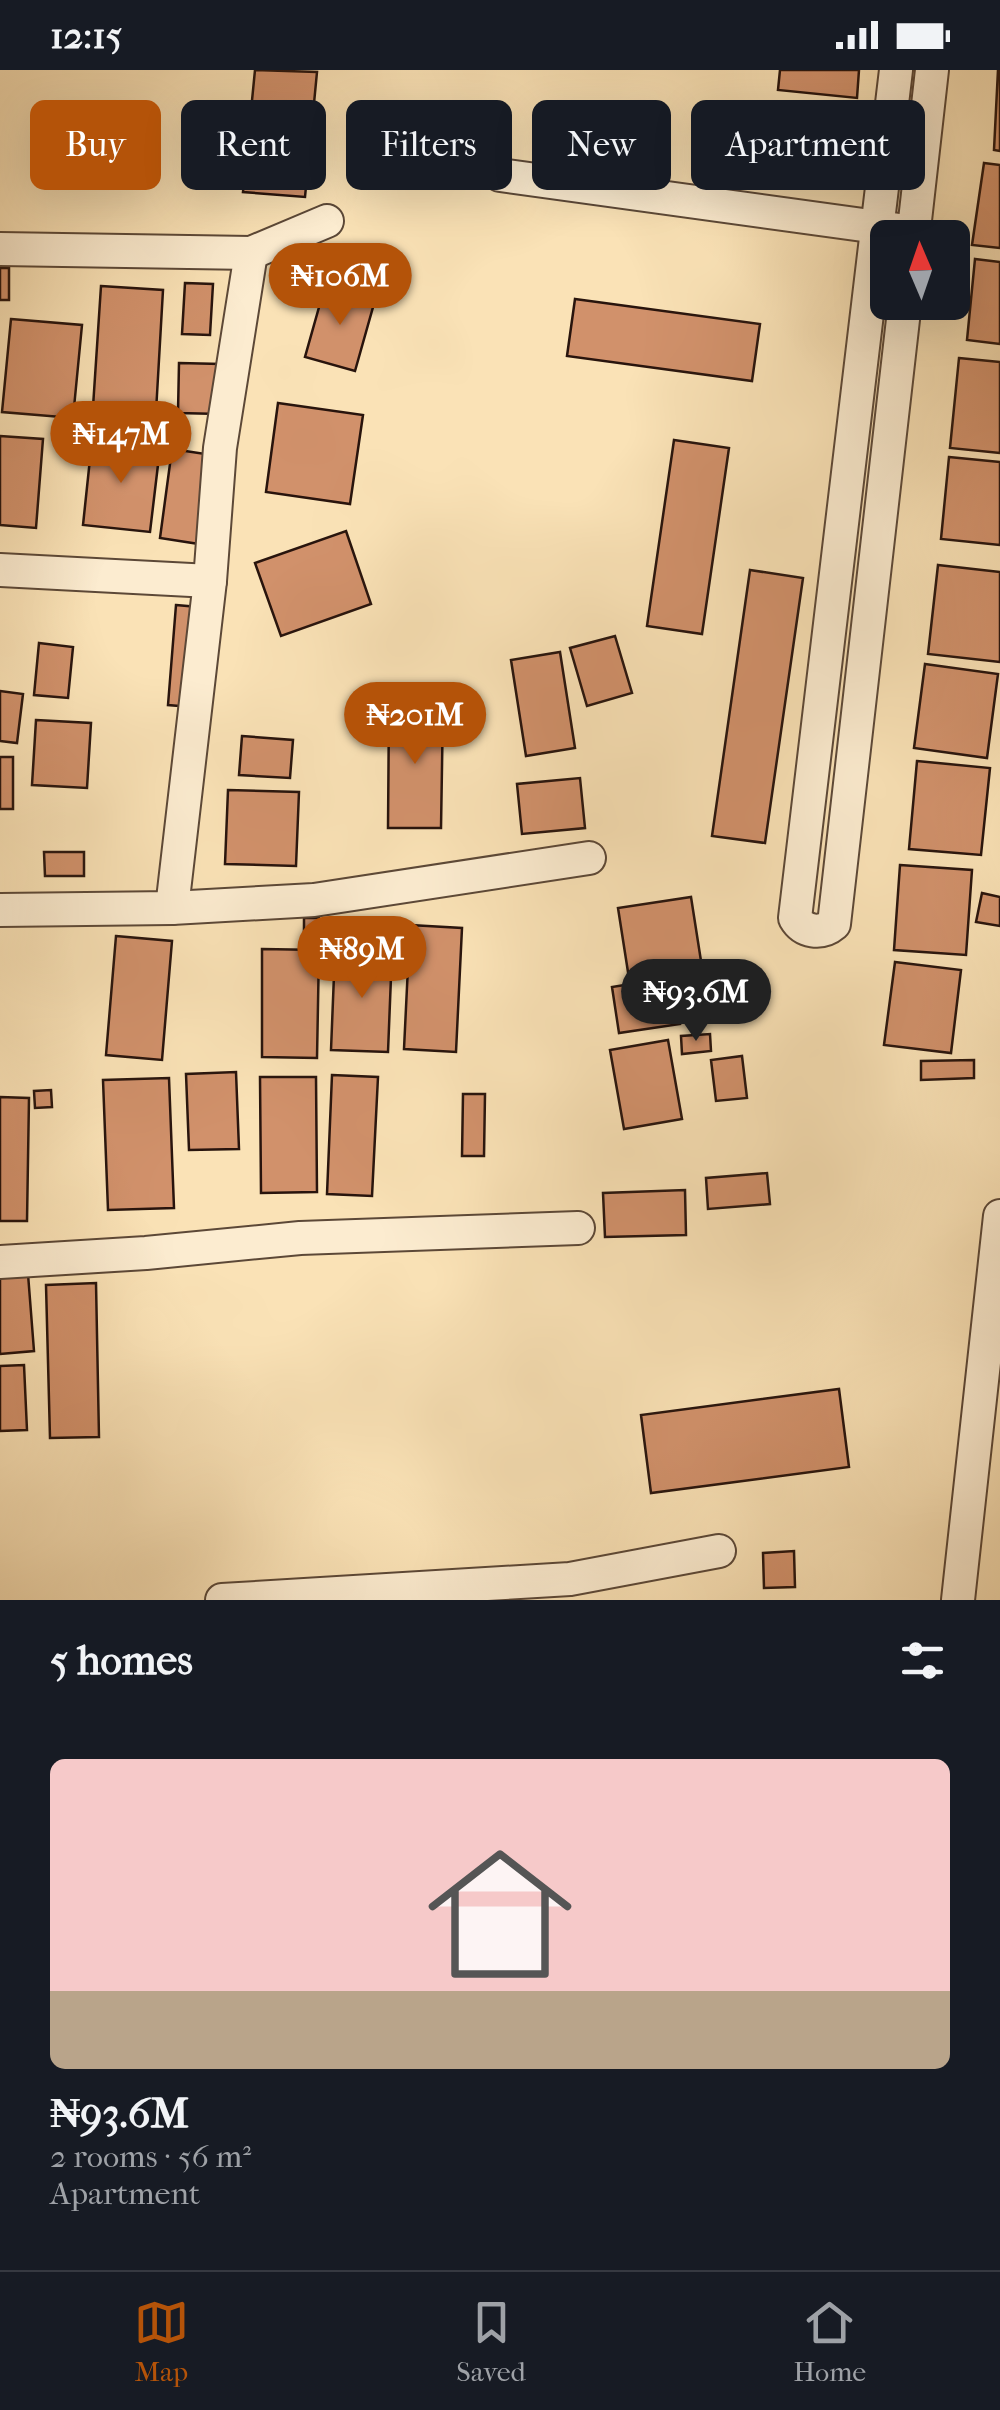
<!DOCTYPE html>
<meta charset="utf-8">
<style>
body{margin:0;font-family:"IM FELL French Canon",serif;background:#20242c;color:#f1f3f6;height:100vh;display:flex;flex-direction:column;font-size:38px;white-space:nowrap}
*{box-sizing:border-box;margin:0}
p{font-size:32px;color:#9ea1a6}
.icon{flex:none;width:55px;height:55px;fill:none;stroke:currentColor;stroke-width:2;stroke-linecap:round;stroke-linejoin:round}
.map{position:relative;height:1530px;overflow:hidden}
.side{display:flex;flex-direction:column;background:#171b24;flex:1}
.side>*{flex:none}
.top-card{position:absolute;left:30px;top:30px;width:940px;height:90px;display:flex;gap:20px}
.needle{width:65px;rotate:358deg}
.tools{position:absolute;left:870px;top:150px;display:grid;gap:20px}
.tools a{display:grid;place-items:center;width:100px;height:100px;border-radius:15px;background:#171b24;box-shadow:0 10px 40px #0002;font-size:50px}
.price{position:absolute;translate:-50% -85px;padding:0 22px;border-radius:35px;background:#b45309;color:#fff;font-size:32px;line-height:65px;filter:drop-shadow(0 2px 5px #0008)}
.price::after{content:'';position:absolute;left:50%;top:60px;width:30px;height:22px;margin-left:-15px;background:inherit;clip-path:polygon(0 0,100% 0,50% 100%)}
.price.on{background:#222;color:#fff}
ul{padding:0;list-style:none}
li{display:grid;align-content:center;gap:20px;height:530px;padding:0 50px}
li+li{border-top:2px solid #363941}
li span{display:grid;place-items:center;height:310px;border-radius:15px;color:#555}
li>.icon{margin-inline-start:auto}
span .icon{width:180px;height:180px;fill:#fffc;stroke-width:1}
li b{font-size:42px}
h2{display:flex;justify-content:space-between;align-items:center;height:120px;padding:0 50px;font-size:42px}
.pill{padding:0 35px;border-radius:15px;background:#171b24;box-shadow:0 10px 40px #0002;font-size:35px;line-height:90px}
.pill.on{background:#b45309;color:#fff}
.status{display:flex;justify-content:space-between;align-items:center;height:70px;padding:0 50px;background:#171b24;direction:ltr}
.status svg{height:28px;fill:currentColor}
.menu{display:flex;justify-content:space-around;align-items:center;height:140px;border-top:2px solid #363941;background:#171b24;font-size:28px;color:#9ea1a6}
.menu a{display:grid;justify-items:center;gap:5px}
.menu .on{color:#b45309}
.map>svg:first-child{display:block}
</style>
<div class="status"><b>12:15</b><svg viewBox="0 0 49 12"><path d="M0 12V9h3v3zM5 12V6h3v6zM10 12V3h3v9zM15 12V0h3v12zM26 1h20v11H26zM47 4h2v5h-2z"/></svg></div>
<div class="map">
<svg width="1000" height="1530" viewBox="0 0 1000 1530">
<rect width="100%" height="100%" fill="#fae2b6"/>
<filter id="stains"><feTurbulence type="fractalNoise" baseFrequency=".002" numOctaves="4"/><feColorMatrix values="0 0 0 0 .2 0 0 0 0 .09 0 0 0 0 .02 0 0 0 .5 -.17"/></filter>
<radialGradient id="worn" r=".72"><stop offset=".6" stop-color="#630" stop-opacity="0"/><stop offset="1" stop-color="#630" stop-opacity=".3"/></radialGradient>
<g fill="#d1916b" stroke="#28140d" stroke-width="2.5">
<polygon points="255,0 317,2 305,127 243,122"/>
<polygon points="780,0 859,0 857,28 778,20"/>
<polygon points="998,0 1000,0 1000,81 994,80"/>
<polygon points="465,66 468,112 382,116 380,71"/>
<polygon points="984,93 1000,95 1000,178 972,175"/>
<polygon points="975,189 1000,192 1000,274 967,270"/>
<rect x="0" y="198" width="9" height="32"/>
<polygon points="185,213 213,214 210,265 182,264"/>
<polygon points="101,216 163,220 156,342 93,337"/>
<polygon points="325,216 375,230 355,301 305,287"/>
<polygon points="575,229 760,254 752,311 567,286"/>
<polygon points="11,249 82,255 73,348 2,342"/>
<polygon points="959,288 1000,292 1000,383 950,378"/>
<polygon points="179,293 221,294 220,344 178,343"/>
<polygon points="278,333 363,345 350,434 266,422"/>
<polygon points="0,366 43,369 36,458 0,455"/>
<polygon points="92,370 160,378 150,462 83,455"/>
<polygon points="674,370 729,378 702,564 647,556"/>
<polygon points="172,379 212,385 199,474 160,468"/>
<polygon points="949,387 1000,392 1000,475 941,469"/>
<polygon points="346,461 371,534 281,566 255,493"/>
<polygon points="938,495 1000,502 1000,592 928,584"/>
<polygon points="750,500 803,508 765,773 712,766"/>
<polygon points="176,535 198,537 191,637 168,635"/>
<polygon points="615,566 632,623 587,636 570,578"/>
<polygon points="39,573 73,577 68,628 34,625"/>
<polygon points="560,582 575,678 526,686 511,590"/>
<polygon points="925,594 998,604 987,688 914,678"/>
<polygon points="0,621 23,624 17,673 0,671"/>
<polygon points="389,635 443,636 441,758 388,758"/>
<polygon points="36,650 91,653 87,718 32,715"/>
<polygon points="242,666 293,670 290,708 239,705"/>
<rect x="0" y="687" width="13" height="52"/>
<polygon points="917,691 990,698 981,785 909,779"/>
<polygon points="580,708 585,758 522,764 517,714"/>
<polygon points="228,720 299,722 296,796 225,794"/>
<polygon points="44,782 84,782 84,806 45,806"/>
<polygon points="900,795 972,800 966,885 894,880"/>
<polygon points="982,823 1000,827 1000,856 976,852"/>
<polygon points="691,827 701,891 628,902 618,838"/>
<rect x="304" y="848" width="15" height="14"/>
<polygon points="410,855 462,858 456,982 404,979"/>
<polygon points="116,866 172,871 162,990 106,985"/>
<polygon points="262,879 319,880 317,988 262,987"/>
<polygon points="335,880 392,882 388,982 331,980"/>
<polygon points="895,892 961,900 951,983 884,975"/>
<polygon points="674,907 680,954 619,963 612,917"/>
<polygon points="710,964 711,981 682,984 681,966"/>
<polygon points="668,970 682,1049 624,1059 610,980"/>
<polygon points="742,986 747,1028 716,1031 711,990"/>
<polygon points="974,990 974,1008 921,1010 921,991"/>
<polygon points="236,1002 239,1079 189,1080 186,1004"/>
<polygon points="332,1005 378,1007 372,1126 327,1124"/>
<polygon points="260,1007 316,1007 317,1122 261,1123"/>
<polygon points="169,1008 174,1138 108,1140 103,1010"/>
<polygon points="51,1020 52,1037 35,1038 34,1021"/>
<polygon points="463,1024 485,1024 484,1086 462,1086"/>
<polygon points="0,1027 29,1028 27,1151 0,1151"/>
<polygon points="767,1103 770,1134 708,1139 706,1108"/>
<polygon points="685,1120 686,1165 605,1167 603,1123"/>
<polygon points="28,1204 34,1281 0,1284 0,1206"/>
<polygon points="96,1213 99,1367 50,1368 46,1215"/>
<polygon points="24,1295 27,1360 0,1361 0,1296"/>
<polygon points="839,1319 849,1397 651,1423 641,1345"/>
<polygon points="794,1481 795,1517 764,1518 763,1483"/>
</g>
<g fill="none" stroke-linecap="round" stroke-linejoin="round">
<g stroke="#5c4837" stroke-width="36">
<g id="street">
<path d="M 896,0 L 795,848 C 803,862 821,865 834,854 L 905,232"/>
<polyline points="500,105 914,162"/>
<polyline points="913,168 932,0"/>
<polyline points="0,179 251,183 327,151"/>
<polyline points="0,500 210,511"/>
<polyline points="172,838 210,511 220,378 251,183"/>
<polyline points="0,840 172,838 314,830 589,788"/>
<polyline points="0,1192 146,1183 300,1168 578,1158"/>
<polyline points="222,1530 570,1509 719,1481"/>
<polyline points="958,1530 1000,1146"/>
</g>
</g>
<use href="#street" stroke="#fcecd0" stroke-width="32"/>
</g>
<rect width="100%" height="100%" filter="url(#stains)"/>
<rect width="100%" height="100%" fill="url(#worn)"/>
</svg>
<div class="tools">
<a><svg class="needle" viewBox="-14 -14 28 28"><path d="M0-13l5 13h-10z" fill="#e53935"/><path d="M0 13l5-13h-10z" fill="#9ea1a6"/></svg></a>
</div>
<b class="price" style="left:340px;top:258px">₦106M</b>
<b class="price" style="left:121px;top:416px">₦147M</b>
<b class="price" style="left:415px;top:697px">₦201M</b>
<b class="price" style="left:362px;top:931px">₦89M</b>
<b class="price on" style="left:696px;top:974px">₦93.6M</b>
<div class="top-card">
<a class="pill on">Buy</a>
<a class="pill">Rent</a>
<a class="pill">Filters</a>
<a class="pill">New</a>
<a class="pill">Apartment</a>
</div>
</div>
<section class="side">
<h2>5 homes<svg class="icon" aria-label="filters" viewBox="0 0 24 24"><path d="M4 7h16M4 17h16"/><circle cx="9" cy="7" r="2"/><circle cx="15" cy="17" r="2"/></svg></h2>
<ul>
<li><span style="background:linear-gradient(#f6c9c9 75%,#b9a48a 0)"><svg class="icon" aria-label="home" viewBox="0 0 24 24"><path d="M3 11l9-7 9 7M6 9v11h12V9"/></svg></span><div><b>₦93.6M</b><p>2 rooms · 56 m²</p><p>Apartment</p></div></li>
</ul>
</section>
<nav class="menu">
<a class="on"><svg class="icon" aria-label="map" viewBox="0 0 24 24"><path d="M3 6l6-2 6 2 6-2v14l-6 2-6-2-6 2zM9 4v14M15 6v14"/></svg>Map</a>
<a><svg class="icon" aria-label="saved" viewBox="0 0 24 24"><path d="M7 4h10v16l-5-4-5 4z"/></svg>Saved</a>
<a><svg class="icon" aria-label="home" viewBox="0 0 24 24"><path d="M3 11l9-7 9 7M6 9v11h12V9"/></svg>Home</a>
</nav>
